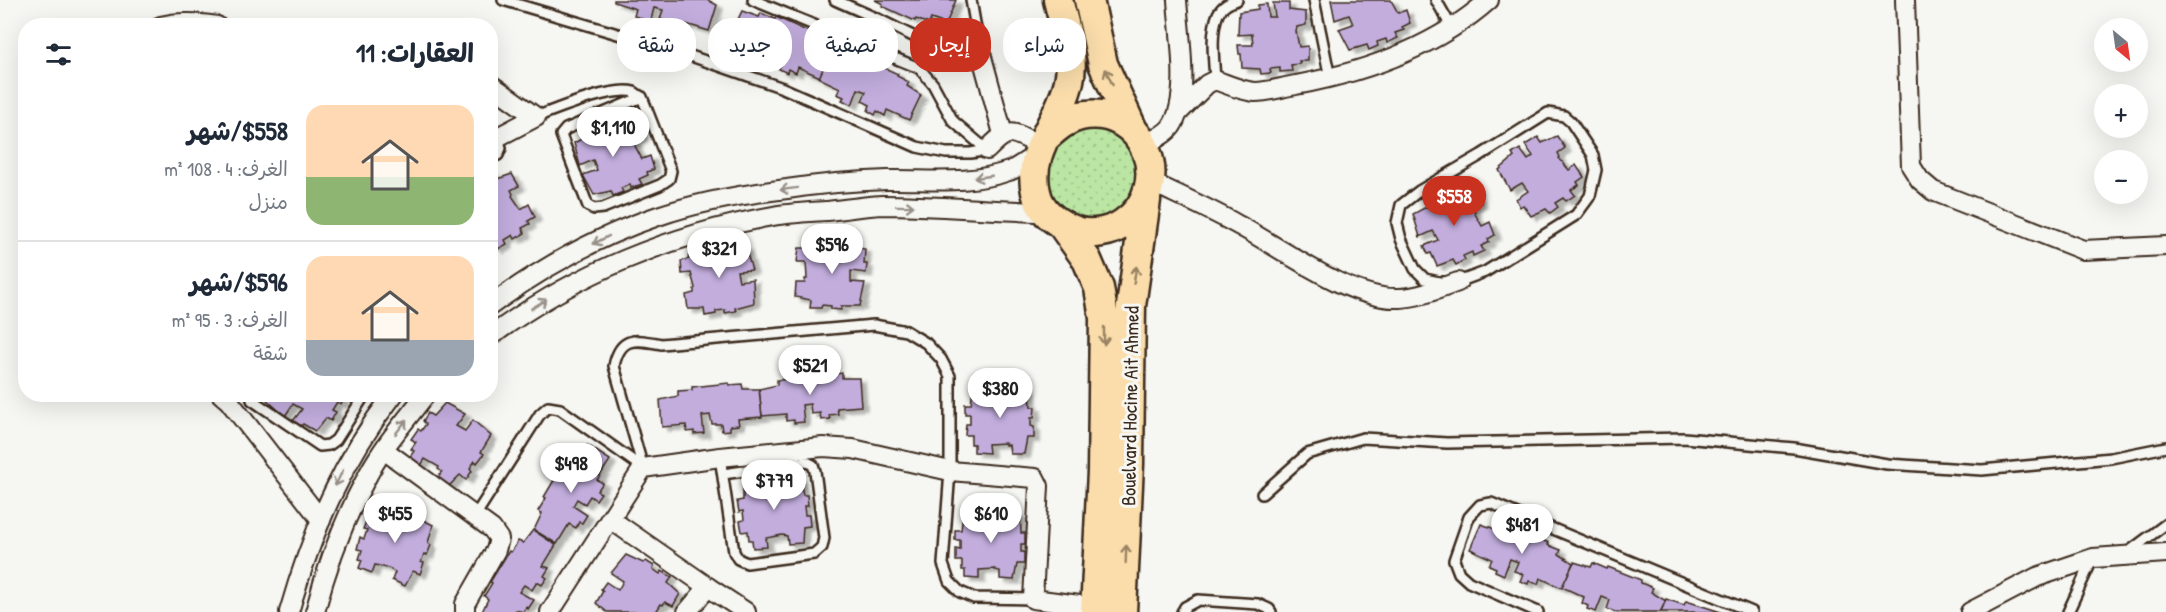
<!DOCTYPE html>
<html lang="ar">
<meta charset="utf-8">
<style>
body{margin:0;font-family:"Patrick Hand","Playpen Sans Arabic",sans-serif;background:#f2f2f3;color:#1f2937;direction:rtl;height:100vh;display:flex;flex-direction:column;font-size:22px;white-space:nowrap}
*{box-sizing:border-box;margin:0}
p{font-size:20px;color:#747a83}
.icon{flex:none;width:33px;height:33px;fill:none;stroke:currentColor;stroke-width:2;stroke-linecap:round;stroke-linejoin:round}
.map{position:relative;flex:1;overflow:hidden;direction:ltr}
.sheet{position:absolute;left:18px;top:18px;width:480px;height:384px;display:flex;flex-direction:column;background:#fff;border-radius:24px;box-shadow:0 6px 24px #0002;direction:rtl}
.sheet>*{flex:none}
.banner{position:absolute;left:516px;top:18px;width:570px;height:54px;direction:rtl;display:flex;gap:12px}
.needle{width:39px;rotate:151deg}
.fabs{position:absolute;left:2094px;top:18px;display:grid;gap:12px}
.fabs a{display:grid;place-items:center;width:54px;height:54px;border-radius:50%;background:#fff;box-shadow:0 6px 24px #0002;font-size:30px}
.price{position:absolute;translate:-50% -51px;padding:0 14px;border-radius:21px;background:#fff;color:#222;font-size:20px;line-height:39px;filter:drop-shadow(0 2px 3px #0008)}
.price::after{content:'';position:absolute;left:50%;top:36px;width:18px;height:14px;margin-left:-9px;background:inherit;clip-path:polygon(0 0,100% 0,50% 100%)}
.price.active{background:#c8321e;color:#fff}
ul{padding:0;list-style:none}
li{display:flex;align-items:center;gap:18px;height:150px;padding:0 24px}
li+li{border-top:2px solid #e0e1e3}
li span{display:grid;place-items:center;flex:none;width:168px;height:120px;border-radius:18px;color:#555}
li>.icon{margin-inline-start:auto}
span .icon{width:72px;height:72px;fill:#fffc;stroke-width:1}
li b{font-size:26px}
h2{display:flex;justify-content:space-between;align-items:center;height:72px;padding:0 24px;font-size:26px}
.chip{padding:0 21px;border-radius:24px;background:#fff;box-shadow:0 6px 24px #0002;font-size:21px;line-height:54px}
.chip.active{background:#c8321e;color:#fff}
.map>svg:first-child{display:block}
</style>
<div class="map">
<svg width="2166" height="612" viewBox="0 0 2166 612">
<defs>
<pattern id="grass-dots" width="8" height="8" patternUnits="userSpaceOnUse" patternTransform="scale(1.5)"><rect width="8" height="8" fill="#bae5a2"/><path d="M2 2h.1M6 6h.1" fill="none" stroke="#a1c58b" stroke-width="1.8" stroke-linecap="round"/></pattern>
<filter id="shadow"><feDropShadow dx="6" dy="4" stdDeviation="1.5" flood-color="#0004"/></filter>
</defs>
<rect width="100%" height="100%" fill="#f6f6f2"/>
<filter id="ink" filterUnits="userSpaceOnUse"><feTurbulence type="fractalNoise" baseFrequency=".0167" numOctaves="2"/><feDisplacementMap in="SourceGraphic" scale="12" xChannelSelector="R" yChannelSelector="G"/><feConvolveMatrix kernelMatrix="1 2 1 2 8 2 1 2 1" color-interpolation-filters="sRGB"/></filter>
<g filter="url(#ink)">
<circle fill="url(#grass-dots)" stroke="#7a8860" stroke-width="1.5" cx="1091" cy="174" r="46"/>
<g fill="#c2addd" stroke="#3b2a1e" stroke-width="1.5" filter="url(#shadow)">
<polygon points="614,0 708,0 717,5 709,31 686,24 685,30 676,28 675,31 667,29 668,22 660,19 663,10 654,8 650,24 640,21 641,18 634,16 636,9 614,2"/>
<polygon points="875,0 956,0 946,24 931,19 929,24 916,19 915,21 882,6 883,4"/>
<polygon points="1331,0 1391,0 1398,13 1406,10 1410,23 1402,27 1404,30 1395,33 1398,38 1387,43 1386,39 1377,42 1378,46 1369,50 1367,45 1350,50 1339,29 1353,24 1349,15 1335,20"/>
<polygon points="1273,3 1289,3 1289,10 1306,12 1306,25 1297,27 1296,31 1299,47 1308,46 1308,61 1299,61 1300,64 1291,65 1292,71 1280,72 1280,68 1270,69 1271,73 1261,74 1260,69 1242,68 1241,54 1239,54 1238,45 1253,45 1252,34 1238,35 1239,12 1258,9 1258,5 1267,4 1268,17 1275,17"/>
<polygon points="742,11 759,17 761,13 775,19 776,17 809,32 808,34 821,40 819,44 833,53 820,77 798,67 796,73 788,69 787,73 779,69 782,63 774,59 777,50 769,47 763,62 754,58 755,55 749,52 752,46 730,36"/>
<polygon points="830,53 848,59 850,55 863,61 865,59 898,74 897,76 909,82 907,86 921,95 909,120 887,110 885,116 877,111 875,115 868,111 870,105 862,101 866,92 858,89 852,105 842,100 844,97 837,94 840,88 819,78"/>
<polygon points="619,119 622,126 638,123 642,136 634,140 636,144 634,144 642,159 650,156 654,169 647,172 648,175 639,179 642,184 631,188 630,184 621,188 623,192 613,196 611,191 594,195 583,175 597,170 593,160 580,166 574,143 591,134 590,131 600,127 601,130 610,127 608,124"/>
<polygon points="1557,136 1565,148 1558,153 1560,157 1559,158 1569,170 1576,165 1584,177 1577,182 1579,185 1571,190 1575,195 1566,201 1563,198 1555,203 1558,207 1550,213 1546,209 1531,216 1523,205 1520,207 1516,199 1528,191 1522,183 1510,190 1499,170 1514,157 1512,154 1520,149 1528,160 1533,156 1525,145 1538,137 1542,143"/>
<polygon points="493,172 497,179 512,174 519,186 511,190 513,194 512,196 521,209 529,204 535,217 528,221 530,224 522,228 525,233 515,239 513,235 505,240 507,244 498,249 495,245 490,247 490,174"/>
<polygon points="1457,188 1460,195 1475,190 1481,203 1473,207 1475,211 1474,212 1482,226 1490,222 1495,235 1488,239 1489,242 1481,246 1484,251 1473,256 1472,252 1463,256 1465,260 1456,265 1453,260 1437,266 1431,253 1428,254 1424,246 1438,240 1433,231 1420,237 1413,214 1430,205 1428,201 1436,197 1442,209 1449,206 1442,194"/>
<polygon points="817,240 828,240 828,244 837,245 838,240 848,241 848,246 865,249 864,264 867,264 866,273 851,271 851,282 865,283 860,306 841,306 841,310 831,309 831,306 822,305 821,308 810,308 811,300 795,297 796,283 805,283 805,279 807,279 806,262 797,262 799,248 807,248 807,245 816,246"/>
<polygon points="727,242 728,248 745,247 752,270 737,271 739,281 753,279 754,303 735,308 736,311 725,313 725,310 716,311 716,314 705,316 704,309 688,309 686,295 694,293 694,289 695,288 691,273 682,274 681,261 689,259 688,256 697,254 696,248 708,246 708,250 718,249 716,244"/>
<polygon points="828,372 828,375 842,373 842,378 859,378 861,406 837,408 838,414 829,415 830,419 821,420 820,413 811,414 810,404 802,405 804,422 794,423 794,420 786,421 786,414 762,416 759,389 777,385 777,380 792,379 792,376"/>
<polygon points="729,383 729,385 742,384 743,389 759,389 762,417 738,419 739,425 730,426 730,430 722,431 721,424 712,424 710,415 702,416 704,433 694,434 694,431 687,432 686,425 662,427 660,400 678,396 678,391 692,390 692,387"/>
<polygon points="987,384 996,384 996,399 1006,399 1006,385 1030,388 1031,407 1035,407 1034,418 1031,418 1031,426 1034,427 1034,438 1027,438 1024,454 1010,454 1009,445 1005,445 1005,443 988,444 989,453 974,452 974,444 971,444 971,435 965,435 966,424 970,424 970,414 965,414 965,404 971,404 973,387 987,387"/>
<polygon points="271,394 346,394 341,404 337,402 332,410 336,412 331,421 326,418 315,431 303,424 301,426 293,421 302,409 293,404 285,416 267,400"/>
<polygon points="445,403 465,414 456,426 465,431 473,420 491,436 481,452 484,454 477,463 475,461 470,468 472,471 466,480 460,475 448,487 437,479 442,472 438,469 439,467 425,459 420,467 409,458 414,451 411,449 416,442 411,439 418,429 421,431 426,424 423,421 428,413 433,416"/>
<polygon points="587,445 610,460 597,480 603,483 597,491 601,493 596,500 590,496 585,504 577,499 573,506 587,515 582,523 579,522 576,528 569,524 557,544 534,530 542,513 538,511 546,498 544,497 563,465 565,467 572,455 576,458"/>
<polygon points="786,475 786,478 799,477 803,495 807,495 808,506 804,506 805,515 809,515 810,526 803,527 802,543 788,544 787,536 782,535 766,538 767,547 753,548 752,540 749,540 748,531 742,532 740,521 744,520 743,511 739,512 737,501 743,500 743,483 757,481 757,478 766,477 767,492 777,490 776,477"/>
<polygon points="380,505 403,511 397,524 407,527 412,514 433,525 428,543 431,545 427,555 424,554 421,562 424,563 420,574 413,571 405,586 392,580 395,572 391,570 391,569 375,565 372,573 359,568 362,560 359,559 362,550 357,549 360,537 364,539 367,530 363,529 367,519 372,520"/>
<polygon points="978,510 987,510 986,525 996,524 997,510 1020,514 1021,533 1025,533 1025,544 1021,544 1021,552 1024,552 1024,564 1017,564 1014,580 1000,579 1000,571 995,570 995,569 979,570 979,579 965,578 965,570 962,570 962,561 956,561 956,549 960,550 960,540 955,540 955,530 961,530 963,513 977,513"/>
<polygon points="1481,524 1498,530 1500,525 1514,531 1515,529 1549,543 1548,545 1561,550 1559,554 1573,563 1562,588 1540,578 1538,584 1529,581 1528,584 1520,581 1523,574 1514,571 1518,562 1510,559 1504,575 1495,571 1496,568 1489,565 1492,559 1470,549"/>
<polygon points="533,530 556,545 543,566 549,568 544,576 547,578 542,585 537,582 532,590 524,585 519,592 534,600 528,609 526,607 523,612 516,610 514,612 482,612 488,599 484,596 492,583 490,582 509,551 511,552 518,541 523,543"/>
<polygon points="626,555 643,563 646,561 654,566 653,569 660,574 662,571 672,577 668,583 680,594 673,606 665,602 663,605 661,604 656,612 607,612 596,603 603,591 601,589 606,582 618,590 623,581 611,573"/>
<polygon points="1574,562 1591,567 1593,563 1607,569 1608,567 1641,580 1641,583 1653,588 1651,592 1666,601 1660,612 1615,612 1607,609 1610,600 1602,597 1596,612 1587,609 1588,606 1582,603 1584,597 1562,587"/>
<polygon points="1666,599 1684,605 1686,601 1721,612 1661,612"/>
</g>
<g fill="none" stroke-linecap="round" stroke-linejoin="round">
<g stroke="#3b2a1e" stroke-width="14">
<g id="service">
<polyline points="503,0 685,54 783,88 917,147 946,153 971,153 987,150"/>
<polyline points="753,0 919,68 933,84 953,121 987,150"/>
<polyline points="835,0 878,19 937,48 961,57 973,53 979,46 971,0"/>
<polyline points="1314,0 1330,78"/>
<polyline points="1436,0 1452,28"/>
<path d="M 1215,80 C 1214,61 1210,33 1218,14 C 1222,6 1229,3 1237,0"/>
<polygon points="1548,113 1564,116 1571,122 1593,155 1596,170 1590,196 1576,215 1485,272 1458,282 1439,282 1425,279 1415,269 1401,239 1397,223 1401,205 1419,191 1481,155"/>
<path d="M 536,117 C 557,109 612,86 634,92 C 634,92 641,97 642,97 L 671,171 L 669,179 L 660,185 L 603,208 L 594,209 L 588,206 L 561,135 L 566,129 L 642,97"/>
<polyline points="490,159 498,155 501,148 498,136"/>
<polyline points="256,394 252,400 320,446 329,445 336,440 364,396"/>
<polyline points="720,457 734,552 738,559 747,563 814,554 822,547 824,538 815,471 813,465 807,462 723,474"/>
<path d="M 643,468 L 614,366 C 620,336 635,339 661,344 L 874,325 L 906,331 L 926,343 L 941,359 L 950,376 L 950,471 L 943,564 L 949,581 L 960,592 L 974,598 L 1033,599"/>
<polyline points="1262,494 1307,454 1363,438 1447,443 1684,438 1794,448 1887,464 1982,470 2111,458 2166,447"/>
<polyline points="475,516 540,414 548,407 560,409 643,468"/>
<polyline points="2127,553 2166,524"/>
<polyline points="1182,612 1185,607 1198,600 1258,604 1269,609 1271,612"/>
<polyline points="1538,612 1469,582 1459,573 1454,560 1469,517 1480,505 1491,503 1752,612"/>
<polyline points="2068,612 2092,560"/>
</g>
</g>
<g stroke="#3b2a1e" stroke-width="22">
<g id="minor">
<polyline points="1905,0 1911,166 1920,180 1933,191 2083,250 2166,246"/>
<path d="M 161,26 C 180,21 197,23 217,26"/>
<polyline points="979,46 1003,134"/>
<polyline points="490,84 536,117 490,141"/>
<path d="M 1179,112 L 1207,84 L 1215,80 C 1229,85 1241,91 1255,92 C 1268,92 1283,87 1296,85 C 1365,72 1436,47 1489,0"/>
<path d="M 1144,145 C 1153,140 1165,135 1171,127 C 1191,99 1179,34 1177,0"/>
<path d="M 987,150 C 1011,125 1012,132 1041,146"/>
<path d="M 1151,182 C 1180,196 1210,209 1238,225 C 1282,248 1350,301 1400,298 C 1420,297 1439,289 1458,282"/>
<path d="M 490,306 C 540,269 599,236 658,216 C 699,202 744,194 787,189 C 820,184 854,181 887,180 C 927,179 970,185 1009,171 C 1018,168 1027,160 1036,155"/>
<path d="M 490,337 C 573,274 672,234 773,216 C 791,213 810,212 828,211 C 846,209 864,206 882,205 C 937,205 991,211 1046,212"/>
<polyline points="221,394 229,401 321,520"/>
<polyline points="384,450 492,529 499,539 496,550 465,604 465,612"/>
<polyline points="610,519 708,587 687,612"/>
<polyline points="708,587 746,612"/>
<path d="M 289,612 C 312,532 342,460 394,394"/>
<path d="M 315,612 C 327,565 345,517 369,473 C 384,445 406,420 426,394"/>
<polyline points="550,612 643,468 720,457 823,447 853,449 950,471 1035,478 1039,486 1033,599 1095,607"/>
<polyline points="1970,612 2037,577 2093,558 2166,553"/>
</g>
</g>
<g stroke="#3b2a1e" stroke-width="33">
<g id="primary">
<polyline points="1089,0 1103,64 1133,130"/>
<path d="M 1046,137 C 1056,128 1066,119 1080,116 C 1144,103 1177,185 1124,223 C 1112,232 1091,236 1076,231 C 1058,224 1040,212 1036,192 C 1026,150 1061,120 1069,81 C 1075,57 1064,24 1058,0"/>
<polyline points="1062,225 1087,260 1099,288 1104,318 1102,471 1095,612"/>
<polyline points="1122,612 1129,464 1131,306 1146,200"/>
</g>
</g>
<use href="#service" stroke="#f6f6f2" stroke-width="9"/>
<use href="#minor" stroke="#f6f6f2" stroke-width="18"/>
<use href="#primary" stroke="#faddab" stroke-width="28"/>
</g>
<defs><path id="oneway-shaft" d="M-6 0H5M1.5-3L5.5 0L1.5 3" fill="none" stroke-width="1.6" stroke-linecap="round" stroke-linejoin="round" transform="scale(1.5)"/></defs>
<g stroke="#9a8464">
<use href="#oneway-shaft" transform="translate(1109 77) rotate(-114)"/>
<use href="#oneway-shaft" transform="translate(1135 275) rotate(-81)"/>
<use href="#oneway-shaft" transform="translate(1104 336) rotate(90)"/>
<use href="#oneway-shaft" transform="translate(1126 554) rotate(-88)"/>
</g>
<g stroke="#989088">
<use href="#oneway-shaft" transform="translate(983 177) rotate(172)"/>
<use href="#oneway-shaft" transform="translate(789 189) rotate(173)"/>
<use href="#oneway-shaft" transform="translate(905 206) rotate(1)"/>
<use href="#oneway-shaft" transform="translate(601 240) rotate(153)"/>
<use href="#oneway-shaft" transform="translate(539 304) rotate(-31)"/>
<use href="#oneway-shaft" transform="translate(401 427) rotate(-52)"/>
<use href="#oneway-shaft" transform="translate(339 478) rotate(116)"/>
</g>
</g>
<g text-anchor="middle" stroke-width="6" stroke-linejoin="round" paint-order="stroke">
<g font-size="20" fill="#3b2a1e" stroke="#f6f6f2">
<text transform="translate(1130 406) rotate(-89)" y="7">Bouelvard Hocine Ait Ahmed</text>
</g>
</g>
</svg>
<div class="fabs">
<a><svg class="needle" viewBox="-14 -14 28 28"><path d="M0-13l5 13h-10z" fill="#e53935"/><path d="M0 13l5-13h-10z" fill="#747a83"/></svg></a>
<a>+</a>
<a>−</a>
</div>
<b class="price" style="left:613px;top:158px">$1,110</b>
<b class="price active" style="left:1454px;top:227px">$558</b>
<b class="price" style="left:832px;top:275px">$596</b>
<b class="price" style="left:719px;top:279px">$321</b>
<b class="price" style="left:810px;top:396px">$521</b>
<b class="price" style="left:1000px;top:419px">$380</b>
<b class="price" style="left:571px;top:494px">$498</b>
<b class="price" style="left:774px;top:511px">$779</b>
<b class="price" style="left:395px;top:544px">$455</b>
<b class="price" style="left:991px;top:544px">$610</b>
<b class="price" style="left:1522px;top:555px">$481</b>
<div class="banner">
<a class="chip">شراء</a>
<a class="chip active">إيجار</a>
<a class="chip">تصفية</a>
<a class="chip">جديد</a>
<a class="chip">شقة</a>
</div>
<section class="sheet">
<h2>العقارات: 11<svg class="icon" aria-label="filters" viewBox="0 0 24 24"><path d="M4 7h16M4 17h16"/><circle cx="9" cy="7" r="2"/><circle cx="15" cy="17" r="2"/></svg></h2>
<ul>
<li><span style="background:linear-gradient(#ffd9b3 60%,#8fb573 0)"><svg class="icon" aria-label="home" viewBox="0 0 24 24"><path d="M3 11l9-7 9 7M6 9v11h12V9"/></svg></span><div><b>$558/شهر</b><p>الغرف: 4 · 108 m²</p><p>منزل</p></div></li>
<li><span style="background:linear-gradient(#ffd9b3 70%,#9aa5b1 0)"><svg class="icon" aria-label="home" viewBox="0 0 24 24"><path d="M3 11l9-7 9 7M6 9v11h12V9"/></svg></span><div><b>$596/شهر</b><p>الغرف: 3 · 95 m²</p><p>شقة</p></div></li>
</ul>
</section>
</div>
